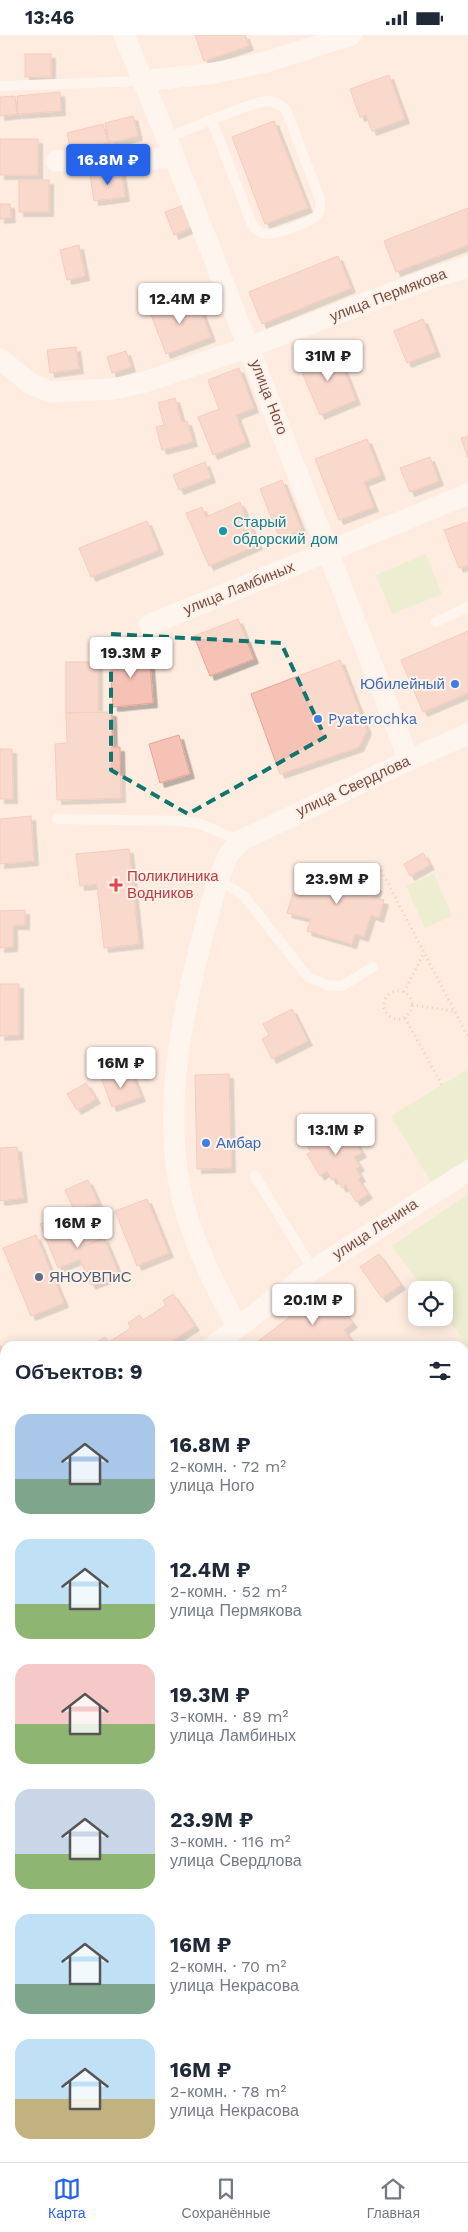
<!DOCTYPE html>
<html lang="ru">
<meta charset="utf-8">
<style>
body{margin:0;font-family:"Work Sans",sans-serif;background:#f6f6f7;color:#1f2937;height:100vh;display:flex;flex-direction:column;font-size:19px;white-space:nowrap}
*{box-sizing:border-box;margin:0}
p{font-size:16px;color:#747a83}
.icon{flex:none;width:28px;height:28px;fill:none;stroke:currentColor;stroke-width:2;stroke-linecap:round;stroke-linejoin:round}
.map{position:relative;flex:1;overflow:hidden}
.panel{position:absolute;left:0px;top:1306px;width:469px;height:821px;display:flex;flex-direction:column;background:#fff;border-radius:15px 15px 0 0;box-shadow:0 2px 12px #0003}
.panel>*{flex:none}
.buttons{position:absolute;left:408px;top:1246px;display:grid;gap:10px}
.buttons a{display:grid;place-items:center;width:45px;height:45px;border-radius:10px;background:#fff;box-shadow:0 2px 12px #0003;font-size:25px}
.price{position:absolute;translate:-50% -42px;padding:0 11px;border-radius:5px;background:#fff;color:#222;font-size:16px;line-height:32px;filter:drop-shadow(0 1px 2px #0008)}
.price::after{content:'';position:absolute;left:50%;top:30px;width:15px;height:11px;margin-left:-8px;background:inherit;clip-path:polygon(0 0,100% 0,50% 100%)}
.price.selected{background:#2563eb;color:#fff}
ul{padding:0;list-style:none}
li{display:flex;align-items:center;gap:15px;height:125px;padding:0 15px}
li span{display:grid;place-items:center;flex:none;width:140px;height:100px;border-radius:15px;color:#555}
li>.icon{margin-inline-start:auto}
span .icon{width:60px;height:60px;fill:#fffc;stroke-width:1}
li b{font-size:21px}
h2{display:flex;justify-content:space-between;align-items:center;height:60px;padding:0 15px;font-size:21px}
.status{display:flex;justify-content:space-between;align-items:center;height:35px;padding:0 25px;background:#fff;direction:ltr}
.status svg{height:14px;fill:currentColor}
.dock{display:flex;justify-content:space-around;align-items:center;height:70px;border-top:1px solid #e0e1e3;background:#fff;font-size:14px;color:#747a83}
.dock a{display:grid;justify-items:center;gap:2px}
.dock .selected{color:#2563eb}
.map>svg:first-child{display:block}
</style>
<div class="status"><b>13:46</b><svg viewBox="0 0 49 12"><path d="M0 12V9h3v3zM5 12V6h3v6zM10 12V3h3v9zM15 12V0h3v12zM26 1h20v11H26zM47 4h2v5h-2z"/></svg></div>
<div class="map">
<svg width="468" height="2127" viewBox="0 0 468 2127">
<defs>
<filter id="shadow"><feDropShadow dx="4.5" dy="4.5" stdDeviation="0" flood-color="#0004"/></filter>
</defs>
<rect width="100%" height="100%" fill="#feece0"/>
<g fill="#daedbe">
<polygon points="426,519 442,559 392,579 376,540"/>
<polygon points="434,839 452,881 425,893 406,851"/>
<polygon points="468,1034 468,1124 431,1147 391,1081"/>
<polygon points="468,1159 468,1311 444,1279 444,1255 425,1255 392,1211"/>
</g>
<polygon fill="#b3e9e6" stroke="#98dcd8" points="464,1871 468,1871 468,2127 0,2127 0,2011 5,2011 5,2122 464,2122"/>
<g fill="#f6c2b5" stroke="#eaa394" filter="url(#shadow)">
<polygon points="195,0 245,0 249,11 204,26"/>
<rect x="25" y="19" width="26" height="23"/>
<polygon points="389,40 405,84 372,96 366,80 360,82 350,54"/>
<polygon points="60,57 61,76 18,79 17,61"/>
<polygon points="15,61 17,79 0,81 0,62"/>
<polygon points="133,81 138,101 110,108 105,88"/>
<polygon points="274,86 308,173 265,189 232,102"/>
<polygon points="103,89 108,108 71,116 67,98"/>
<rect x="0" y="104" width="38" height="36"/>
<polygon points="121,135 125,162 94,166 90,140"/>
<rect x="19" y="145" width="30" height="32"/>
<polygon points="0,169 10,169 11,183 0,184"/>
<polygon points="184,170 193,192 174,200 165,177"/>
<polygon points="468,173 468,210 396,237 384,206"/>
<polygon points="79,210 85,241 67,245 60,215"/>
<polygon points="338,221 351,253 262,289 249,257"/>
<polygon points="195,260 211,302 166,319 150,277"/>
<polygon points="423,284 436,317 407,328 394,296"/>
<polygon points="76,312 79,334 50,338 47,315"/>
<polygon points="336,315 356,365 320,380 299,330"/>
<polygon points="126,316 131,332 112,338 107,322"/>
<polygon points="239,333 254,373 236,380 246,407 213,420 198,382 219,374 208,345"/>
<polygon points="175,363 182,387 187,386 193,407 162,415 156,392 164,390 158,368"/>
<polygon points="468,401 468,423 461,403"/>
<polygon points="367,404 381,440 364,447 374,472 339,485 315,424"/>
<polygon points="430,422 439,446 410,457 400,433"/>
<polygon points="205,427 211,443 179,455 173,440"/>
<polygon points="282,445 302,495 280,504 260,454"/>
<polygon points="240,467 258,510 209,531 186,478 202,472 206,482"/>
<polygon points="147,486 159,515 91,542 79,513"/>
<polygon points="468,487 468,530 459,533 444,495"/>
<polygon points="238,584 254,624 210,641 194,601"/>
<polygon points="468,596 468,658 423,677 401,625"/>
<polygon points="149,617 153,668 113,672 109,620"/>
<polygon points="340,625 367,695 359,712 280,739 251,659"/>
<rect x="66" y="627" width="32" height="51"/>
<polygon points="112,677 113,712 120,712 121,763 57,765 55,709 67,708 66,678"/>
<polygon points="179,700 190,739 160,748 149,709"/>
<polygon points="0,714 12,714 13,764 0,764"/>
<polygon points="31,781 34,826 0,829 0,784"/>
<polygon points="129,814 139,909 104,913 97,849 80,851 76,819"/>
<polygon points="423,818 430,830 410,841 404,829"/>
<polygon points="335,833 355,839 353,845 378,852 374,863 384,865 379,883 371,880 364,902 355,899 352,909 307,896 311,884 287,878 293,858 303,861 310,834 333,841"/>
<polygon points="25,875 25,890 13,890 13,912 0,913 0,876"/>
<polygon points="0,949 19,949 19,1000 0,1001"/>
<polygon points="292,974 308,1006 272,1024 262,1004 269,1000 263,989"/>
<polygon points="130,1035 141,1062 112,1072 102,1045"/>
<polygon points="229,1039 231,1133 197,1134 195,1040"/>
<polygon points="86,1048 96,1064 77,1075 67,1059"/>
<polygon points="322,1081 327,1090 332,1087 336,1094 341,1091 346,1099 350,1097 362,1118 354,1122 360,1131 356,1134 361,1142 358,1144 368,1159 356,1167 346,1150 342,1153 336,1143 332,1145 327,1136 320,1141 307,1119 311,1117 306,1109 311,1106 307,1100 312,1097 308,1089"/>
<polygon points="17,1112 23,1163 0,1166 0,1113"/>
<polygon points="88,1145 98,1167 75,1177 65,1155"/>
<polygon points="147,1164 169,1218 137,1231 115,1176"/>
<polygon points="71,1176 85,1211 104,1203 119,1239 91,1250 80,1224 58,1233 40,1189"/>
<polygon points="88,1180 99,1205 85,1211 75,1186"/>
<polygon points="36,1200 64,1268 31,1281 3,1213"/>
<polygon points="379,1219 401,1250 382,1263 360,1232"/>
<polygon points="326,1254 353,1288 344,1295 354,1308 350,1311 252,1311"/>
<polygon points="173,1259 195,1291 164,1311 95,1311 94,1309 105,1302 109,1307 131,1293 128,1288 140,1280 143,1285 166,1270 163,1265"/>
<polygon points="0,1310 5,1321 5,1350 0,1352"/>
<polygon points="5,1373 5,1416 0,1419 0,1376"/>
<polygon points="468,1464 468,1475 464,1470"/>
<polygon points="5,1514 5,1568 0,1572 0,1518"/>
<polygon points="0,1920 5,1949 5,1992 0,1993"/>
</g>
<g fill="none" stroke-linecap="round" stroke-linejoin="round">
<g stroke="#dba599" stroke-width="3" stroke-dasharray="1 4" stroke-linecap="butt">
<polyline points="379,831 468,1002"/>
<circle cx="398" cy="970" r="14"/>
<polyline points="404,957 424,918"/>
<polyline points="412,970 454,976"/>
<polyline points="405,983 442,1050"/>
</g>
<g stroke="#fff" stroke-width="10">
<polyline points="0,51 144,46"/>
<path d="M 167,103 C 188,95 251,66 269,66 C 276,67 281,70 286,75 L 320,164 L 320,173 L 317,181 C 307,188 273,202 262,198 C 256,196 254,192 251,187 L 212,86"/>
<polyline points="436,587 468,572"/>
<polyline points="57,784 182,786 201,789 240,806"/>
<polyline points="218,844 244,861 308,942 327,950 342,951 373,932"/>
<polyline points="255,1141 313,1235"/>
<polyline points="464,1584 468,1591"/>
<polyline points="0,1595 5,1591"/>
<polyline points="0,1685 5,1683"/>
<polyline points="464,1761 468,1762"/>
<polyline points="0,1812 5,1828"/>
</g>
<g stroke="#fff" stroke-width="21">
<polyline points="124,0 174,121 409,725"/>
<polyline points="144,46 214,38 266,27 351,0"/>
<polyline points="56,126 96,124 138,127 174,121"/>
<polyline points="0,324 31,349 51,357 113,354 145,347 249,312 434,242 468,232"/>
<polyline points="149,590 468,459"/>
<path d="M 237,1292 C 219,1257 200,1222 188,1184 C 153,1075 189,951 218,844 L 228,820 L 240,806 L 409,725 L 468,699"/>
<polyline points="213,1311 313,1235 468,1136"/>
<polyline points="0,1473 5,1470"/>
<polyline points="464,1546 468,1544"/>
</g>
</g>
<path d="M0 0H468V2127H0ZM 111,599 L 281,608 L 325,702 L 188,779 L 111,735 Z" fill="#feece0" fill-opacity=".55" fill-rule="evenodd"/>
<path fill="none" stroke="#0f766e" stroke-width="4" stroke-dasharray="10 6" stroke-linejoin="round" d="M 111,599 L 281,608 L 325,702 L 188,779 L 111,735 Z"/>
<circle fill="#0f9aa8" stroke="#fff1e8" stroke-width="2" cx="223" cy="496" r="5"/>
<g fill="#3f7fe0" stroke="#fff1e8" stroke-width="2">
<circle cx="455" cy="649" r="5"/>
<circle cx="318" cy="684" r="5"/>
<circle cx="206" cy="1108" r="5"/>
</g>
<path fill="#e0444e" stroke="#fff1e8" stroke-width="2" d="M113.5 842.5h5v5h5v5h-5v5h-5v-5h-5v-5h5z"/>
<circle fill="#5c6f8a" stroke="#fff1e8" stroke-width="2" cx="39" cy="1242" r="5"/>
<g text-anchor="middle" stroke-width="4" stroke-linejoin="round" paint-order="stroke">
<g font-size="15" fill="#774d45" stroke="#fff1e8">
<text transform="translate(388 260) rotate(-21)" y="5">улица Пермякова</text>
<text transform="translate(269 362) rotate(69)" y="5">улица Ного</text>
<text transform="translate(239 553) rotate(-22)" y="5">улица Ламбиных</text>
<text transform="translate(353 751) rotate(-25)" y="5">улица Свердлова</text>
<text transform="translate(375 1194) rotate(-33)" y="5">улица Ленина</text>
</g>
<g font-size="15" fill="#0d838f" stroke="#fff1e8" text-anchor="start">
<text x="233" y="492">Старый<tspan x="233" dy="17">обдорский дом</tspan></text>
</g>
<g font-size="15" fill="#366cbe" stroke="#fff1e8" text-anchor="start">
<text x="445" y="654" text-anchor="end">Юбилейный</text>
<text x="328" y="689">Pyaterochka</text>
<text x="216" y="1113">Амбар</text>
</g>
<g font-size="15" fill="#be3a42" stroke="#fff1e8" text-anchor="start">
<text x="127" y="846">Поликлиника<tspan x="127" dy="17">Водников</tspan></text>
</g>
<g font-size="15" fill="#4e5e75" stroke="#fff1e8" text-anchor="start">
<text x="49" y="1247">ЯНОУВПиС</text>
</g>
</g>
</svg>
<div class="buttons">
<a><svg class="icon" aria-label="locate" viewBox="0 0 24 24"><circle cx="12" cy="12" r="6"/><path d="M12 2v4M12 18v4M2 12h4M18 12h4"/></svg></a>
</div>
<b class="price selected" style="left:108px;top:151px">16.8M ₽</b>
<b class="price" style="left:180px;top:290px">12.4M ₽</b>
<b class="price" style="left:328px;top:347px">31M ₽</b>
<b class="price" style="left:131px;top:644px">19.3M ₽</b>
<b class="price" style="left:337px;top:870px">23.9M ₽</b>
<b class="price" style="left:121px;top:1054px">16M ₽</b>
<b class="price" style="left:336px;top:1121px">13.1M ₽</b>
<b class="price" style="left:78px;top:1214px">16M ₽</b>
<b class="price" style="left:313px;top:1291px">20.1M ₽</b>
<section class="panel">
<h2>Объектов: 9<svg class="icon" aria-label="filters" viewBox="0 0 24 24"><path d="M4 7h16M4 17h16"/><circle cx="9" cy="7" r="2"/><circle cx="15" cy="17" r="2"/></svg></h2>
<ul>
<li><span style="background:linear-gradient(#a9c7e8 65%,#7fa58c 0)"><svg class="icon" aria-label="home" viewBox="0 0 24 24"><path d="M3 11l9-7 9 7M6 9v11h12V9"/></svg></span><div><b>16.8M ₽</b><p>2-комн. · 72 m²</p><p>улица Ного</p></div></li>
<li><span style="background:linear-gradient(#bfe0f5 65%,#8fb573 0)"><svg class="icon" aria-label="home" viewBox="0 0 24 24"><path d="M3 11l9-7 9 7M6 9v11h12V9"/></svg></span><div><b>12.4M ₽</b><p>2-комн. · 52 m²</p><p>улица Пермякова</p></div></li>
<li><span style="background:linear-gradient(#f6c9c9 60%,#8fb573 0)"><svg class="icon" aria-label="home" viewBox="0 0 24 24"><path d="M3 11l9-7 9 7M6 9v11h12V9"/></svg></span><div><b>19.3M ₽</b><p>3-комн. · 89 m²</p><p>улица Ламбиных</p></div></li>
<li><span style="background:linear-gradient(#c9d6e8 65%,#8fb573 0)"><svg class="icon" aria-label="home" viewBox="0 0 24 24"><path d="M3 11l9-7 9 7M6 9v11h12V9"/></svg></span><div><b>23.9M ₽</b><p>3-комн. · 116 m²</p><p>улица Свердлова</p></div></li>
<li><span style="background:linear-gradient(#bfe0f5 70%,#7fa58c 0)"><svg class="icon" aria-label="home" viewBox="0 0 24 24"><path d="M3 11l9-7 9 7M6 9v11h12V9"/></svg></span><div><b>16M ₽</b><p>2-комн. · 70 m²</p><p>улица Некрасова</p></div></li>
<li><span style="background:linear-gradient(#bfe0f5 60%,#c2b280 0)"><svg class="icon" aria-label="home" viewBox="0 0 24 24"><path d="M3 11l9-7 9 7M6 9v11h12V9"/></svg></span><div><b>16M ₽</b><p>2-комн. · 78 m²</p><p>улица Некрасова</p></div></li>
</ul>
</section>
</div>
<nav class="dock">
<a class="selected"><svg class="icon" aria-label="map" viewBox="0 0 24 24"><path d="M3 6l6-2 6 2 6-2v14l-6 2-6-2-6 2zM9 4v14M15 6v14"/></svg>Карта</a>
<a><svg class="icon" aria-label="saved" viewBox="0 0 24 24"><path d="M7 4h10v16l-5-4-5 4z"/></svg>Сохранённые</a>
<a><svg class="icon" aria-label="home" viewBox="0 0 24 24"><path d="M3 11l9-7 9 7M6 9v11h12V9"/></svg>Главная</a>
</nav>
